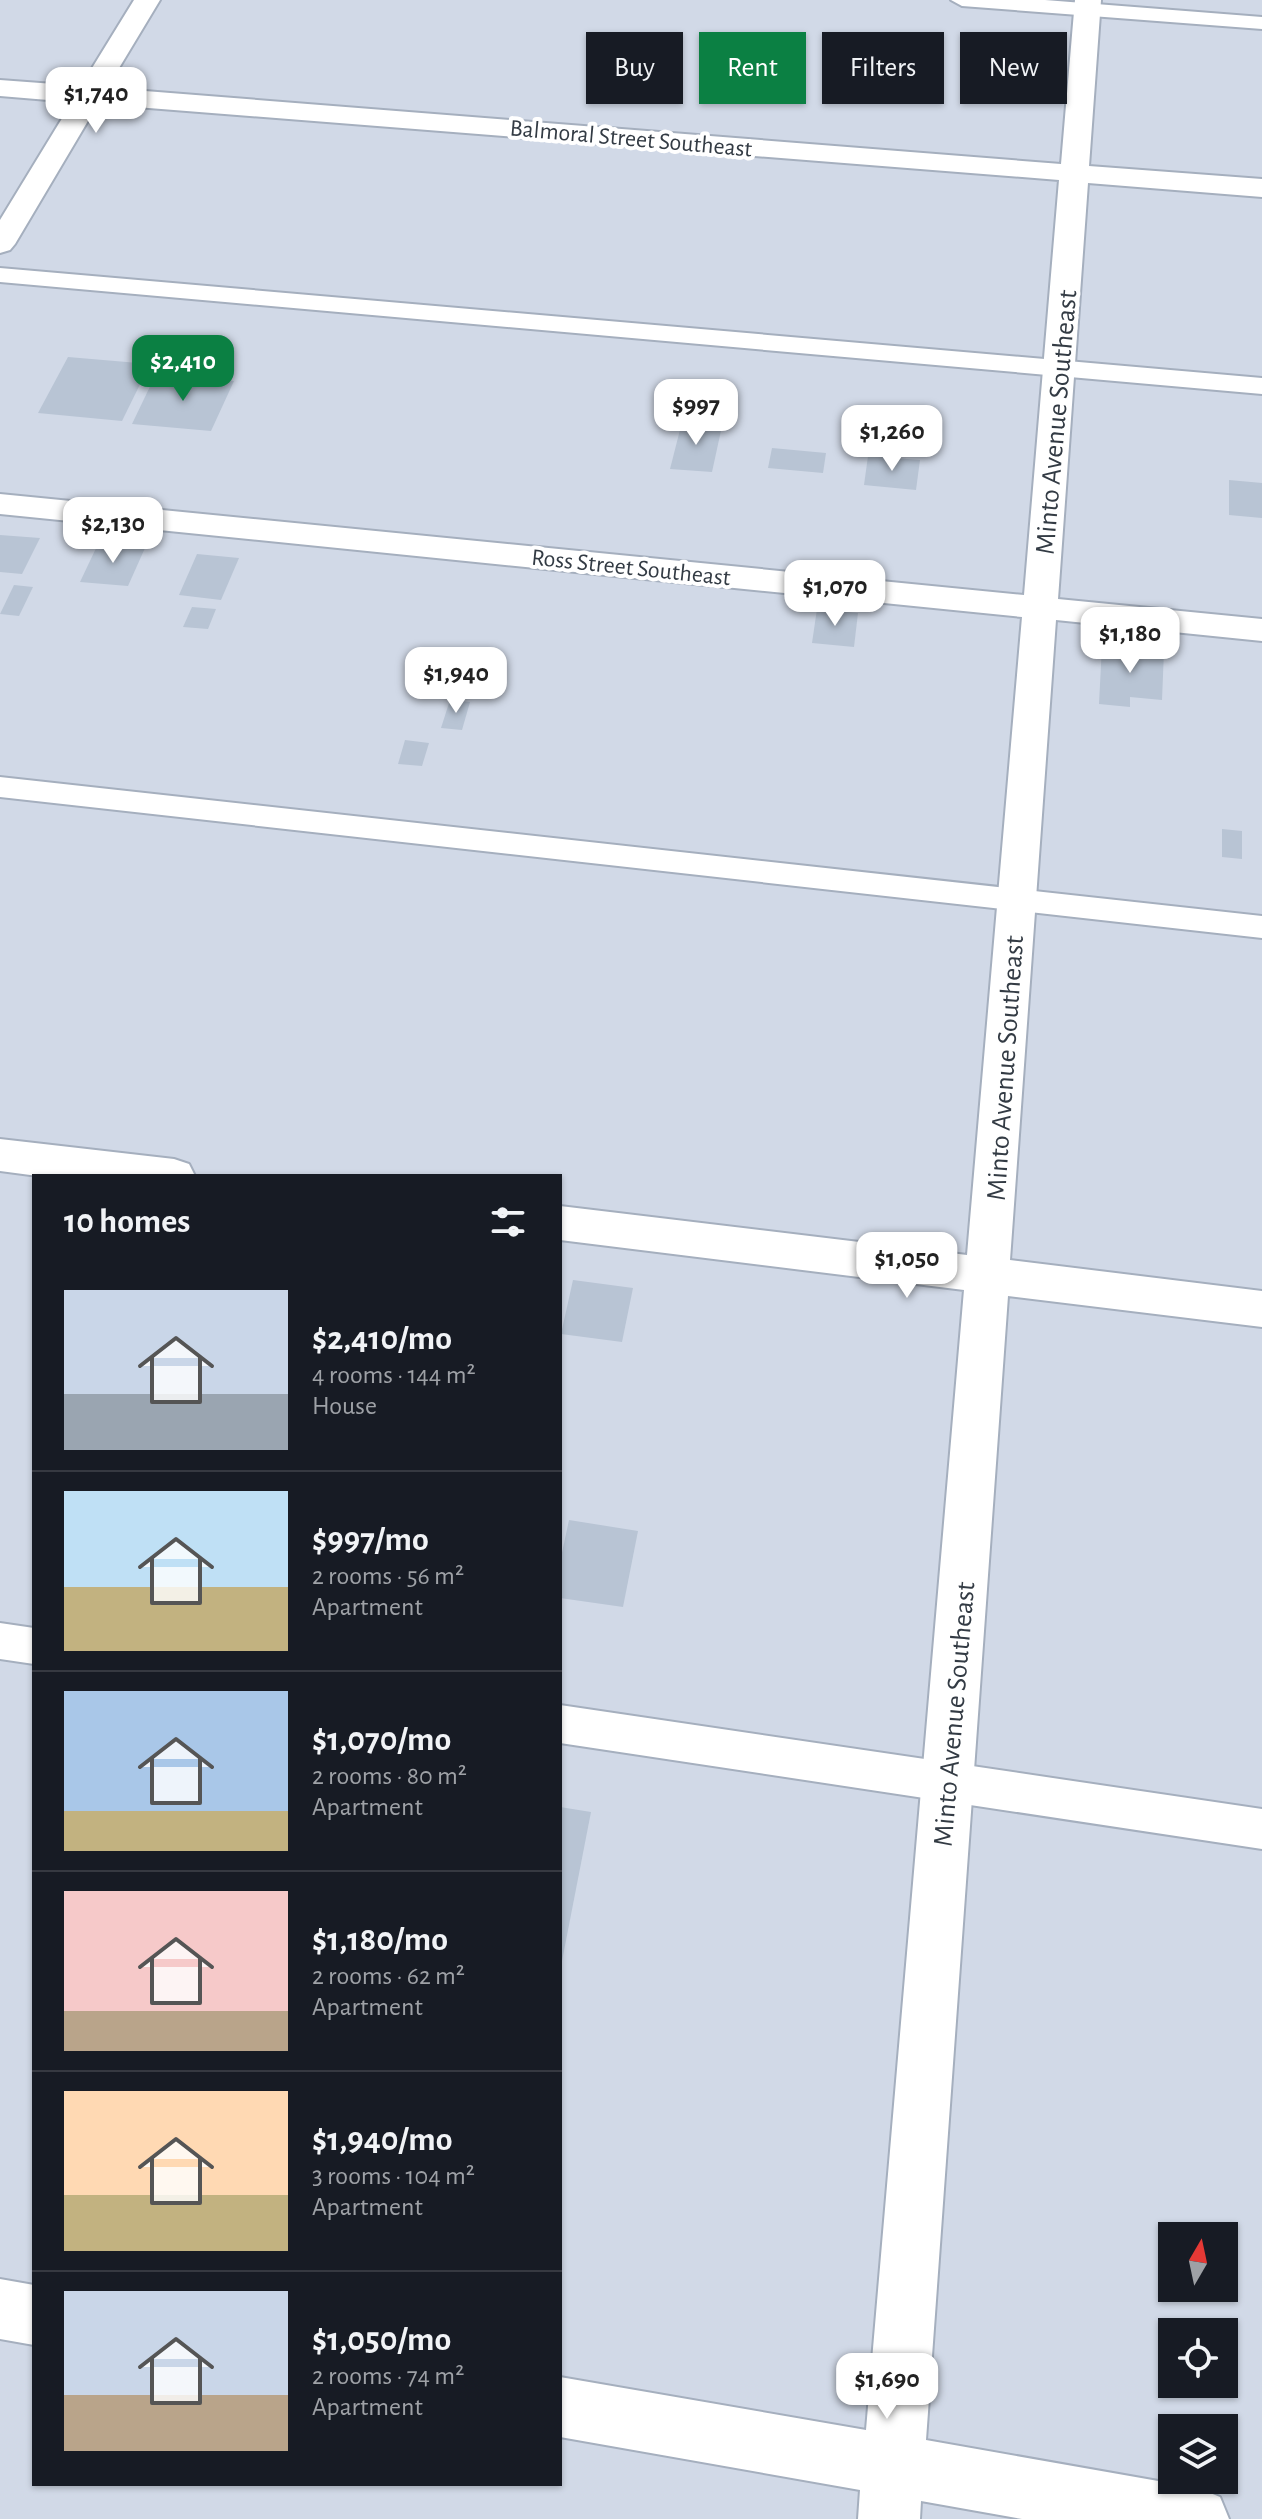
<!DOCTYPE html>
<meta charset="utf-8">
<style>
body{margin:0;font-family:"Alegreya Sans",sans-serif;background:#242831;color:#f1f3f6;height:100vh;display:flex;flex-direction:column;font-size:30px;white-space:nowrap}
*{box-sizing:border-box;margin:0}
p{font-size:26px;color:#9ea1a6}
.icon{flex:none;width:44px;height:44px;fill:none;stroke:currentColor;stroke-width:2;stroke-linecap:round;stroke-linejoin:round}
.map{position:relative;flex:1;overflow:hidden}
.details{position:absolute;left:32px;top:1174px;width:530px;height:1312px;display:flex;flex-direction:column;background:#171b24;border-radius:0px;box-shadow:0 2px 6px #0004}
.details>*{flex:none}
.top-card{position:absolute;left:586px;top:32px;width:556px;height:72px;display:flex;gap:16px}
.needle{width:52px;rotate:9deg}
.fabs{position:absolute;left:1158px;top:2222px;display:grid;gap:16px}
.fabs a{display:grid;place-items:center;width:80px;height:80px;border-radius:0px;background:#171b24;box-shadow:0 2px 6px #0004;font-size:40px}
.price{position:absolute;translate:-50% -68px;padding:0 18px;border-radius:16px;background:#fff;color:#222;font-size:26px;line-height:52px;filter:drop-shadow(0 2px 4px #0008)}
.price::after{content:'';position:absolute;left:50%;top:48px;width:24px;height:18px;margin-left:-12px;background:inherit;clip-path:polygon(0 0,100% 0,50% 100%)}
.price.current{background:#0b8043;color:#fff}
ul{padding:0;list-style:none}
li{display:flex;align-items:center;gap:24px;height:200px;padding:0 32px}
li+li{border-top:2px solid #363941}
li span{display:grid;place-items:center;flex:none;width:224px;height:160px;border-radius:0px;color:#555}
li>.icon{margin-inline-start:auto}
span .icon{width:96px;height:96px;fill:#fffc;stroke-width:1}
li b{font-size:34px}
h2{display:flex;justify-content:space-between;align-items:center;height:96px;padding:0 32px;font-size:34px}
.pill{padding:0 28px;border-radius:0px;background:#171b24;box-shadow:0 2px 6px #0004;font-size:28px;line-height:72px}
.pill.current{background:#0b8043;color:#fff}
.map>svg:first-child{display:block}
</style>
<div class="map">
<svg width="1262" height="2519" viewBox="0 0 1262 2519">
<rect width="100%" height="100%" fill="#e3e8f2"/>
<path fill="#d1d9e7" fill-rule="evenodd" d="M 0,0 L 1262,0 L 1262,2519 L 0,2519 ZM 34,1176 L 560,1176 L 560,2484 L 34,2484 ZM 1172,2236 L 1224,2236 L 1224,2288 L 1172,2288 ZM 1172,2332 L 1224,2332 L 1224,2384 L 1172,2384 ZM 1172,2428 L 1224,2428 L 1224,2480 L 1172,2480 Z"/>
<g fill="#b8c4d4">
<polygon points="68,357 150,364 122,421 38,413"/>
<polygon points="156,374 234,381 211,431 132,424"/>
<polygon points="682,422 722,426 712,472 670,469"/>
<polygon points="772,448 826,453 823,473 768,468"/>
<polygon points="868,456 920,460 916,490 864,485"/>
<polygon points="1229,480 1262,483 1262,518 1229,515"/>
<polygon points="0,535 40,538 22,574 0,572"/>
<polygon points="98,544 145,548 128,586 80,582"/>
<polygon points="197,554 239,558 221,600 179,595"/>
<polygon points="14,585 33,587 19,616 0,614"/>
<polygon points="192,607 216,609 208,629 183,627"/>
<polygon points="817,609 858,613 854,647 812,643"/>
<polygon points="1102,645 1164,651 1162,700 1130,697 1130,707 1099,704"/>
<polygon points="450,700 470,702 462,730 441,728"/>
<polygon points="405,740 429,743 422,766 398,764"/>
<polygon points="1222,829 1242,831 1242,859 1222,857"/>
<polygon points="573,1280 633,1288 622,1342 561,1334"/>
<polygon points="569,1520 638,1531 623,1607 560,1598 560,1562"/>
<polygon points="560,1807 591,1812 561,1966 560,1966"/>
</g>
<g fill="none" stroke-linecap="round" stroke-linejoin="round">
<g stroke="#a5afbe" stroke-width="4">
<g id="lane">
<polygon points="951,0 1045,0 1262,17 1262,29 962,6"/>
<polygon points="0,268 1262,378 1262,394 0,282"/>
<polygon points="0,777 1262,916 1262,938 0,797"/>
<polygon points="0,1623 34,1628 34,1664 0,1659"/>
<polygon points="560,1705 1262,1809 1262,1849 560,1743"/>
</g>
</g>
<g stroke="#a5afbe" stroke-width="4">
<g id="street">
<polygon points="134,0 160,0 107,88 1061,164 1075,0 1101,0 1089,166 1262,179 1262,197 1088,183 1058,599 1262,619 1262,641 1056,620 1010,1260 1262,1291 1262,1327 1008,1296 926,2440 1198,2488 1220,2497 1229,2519 1022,2519 921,2501 920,2519 858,2519 860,2490 560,2437 560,2377 866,2430 964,1290 560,1240 560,1206 967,1255 1022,617 0,514 0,494 1024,595 1059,180 98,104 15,244 10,250 0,253 0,220 72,102 0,96 0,80 81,86"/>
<polygon points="0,1139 174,1159 189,1164 195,1176 38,1176 0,1171"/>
<polygon points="0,2279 34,2285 34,2345 0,2339"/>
</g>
</g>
<use href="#lane" fill="#fff" fill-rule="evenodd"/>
<use href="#street" fill="#fff" fill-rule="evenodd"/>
</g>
<g text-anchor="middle" stroke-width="8" stroke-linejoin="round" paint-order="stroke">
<g font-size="24" fill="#333b44" stroke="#fff">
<text transform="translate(631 138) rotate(5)" y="8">Balmoral Street Southeast</text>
<text transform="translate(631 567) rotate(6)" y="8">Ross Street Southeast</text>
</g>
<g font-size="28" fill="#333b44" stroke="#fff">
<text transform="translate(1055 422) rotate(-85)" y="10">Minto Avenue Southeast</text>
<text transform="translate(1004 1068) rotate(-86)" y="10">Minto Avenue Southeast</text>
<text transform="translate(953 1714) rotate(-85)" y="10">Minto Avenue Southeast</text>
</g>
</g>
</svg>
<div class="fabs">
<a><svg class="needle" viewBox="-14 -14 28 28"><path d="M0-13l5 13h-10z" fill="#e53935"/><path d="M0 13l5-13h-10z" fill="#9ea1a6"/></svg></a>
<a><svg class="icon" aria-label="locate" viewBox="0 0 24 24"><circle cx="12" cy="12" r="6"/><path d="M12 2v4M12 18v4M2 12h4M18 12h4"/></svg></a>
<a><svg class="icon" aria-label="layers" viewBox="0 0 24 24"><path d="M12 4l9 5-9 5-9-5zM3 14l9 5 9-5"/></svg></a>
</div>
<b class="price" style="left:96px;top:135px">$1,740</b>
<b class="price current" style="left:183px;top:403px">$2,410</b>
<b class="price" style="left:696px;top:447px">$997</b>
<b class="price" style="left:892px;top:473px">$1,260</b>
<b class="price" style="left:113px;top:565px">$2,130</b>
<b class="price" style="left:835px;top:628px">$1,070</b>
<b class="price" style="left:1130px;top:675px">$1,180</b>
<b class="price" style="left:456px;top:715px">$1,940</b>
<b class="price" style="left:907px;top:1300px">$1,050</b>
<b class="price" style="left:887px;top:2421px">$1,690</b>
<div class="top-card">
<a class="pill">Buy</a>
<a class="pill current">Rent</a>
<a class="pill">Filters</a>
<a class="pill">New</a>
</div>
<section class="details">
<h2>10 homes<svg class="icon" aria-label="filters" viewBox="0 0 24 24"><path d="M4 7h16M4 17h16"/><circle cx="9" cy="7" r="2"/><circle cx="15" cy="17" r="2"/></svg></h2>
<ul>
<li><span style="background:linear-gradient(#c9d6e8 65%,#9aa5b1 0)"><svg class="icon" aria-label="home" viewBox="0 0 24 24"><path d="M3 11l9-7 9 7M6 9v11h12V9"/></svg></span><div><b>$2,410/mo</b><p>4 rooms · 144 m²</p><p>House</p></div></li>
<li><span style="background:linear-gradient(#bfe0f5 60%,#c2b280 0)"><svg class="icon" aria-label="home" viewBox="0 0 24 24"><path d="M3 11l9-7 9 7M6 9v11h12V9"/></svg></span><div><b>$997/mo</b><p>2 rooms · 56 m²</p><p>Apartment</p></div></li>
<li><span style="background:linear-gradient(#a9c7e8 75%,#c2b280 0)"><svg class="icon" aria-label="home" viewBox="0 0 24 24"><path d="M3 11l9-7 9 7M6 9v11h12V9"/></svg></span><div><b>$1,070/mo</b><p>2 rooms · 80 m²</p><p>Apartment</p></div></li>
<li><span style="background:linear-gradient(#f6c9c9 75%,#b9a48a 0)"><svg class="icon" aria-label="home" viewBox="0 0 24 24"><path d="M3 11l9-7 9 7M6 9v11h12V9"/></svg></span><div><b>$1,180/mo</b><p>2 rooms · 62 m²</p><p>Apartment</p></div></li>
<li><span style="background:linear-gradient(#ffd9b3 65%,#c2b280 0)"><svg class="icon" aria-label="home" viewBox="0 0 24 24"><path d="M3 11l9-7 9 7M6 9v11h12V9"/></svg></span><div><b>$1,940/mo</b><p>3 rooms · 104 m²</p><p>Apartment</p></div></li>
<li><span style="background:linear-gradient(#c9d6e8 65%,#b9a48a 0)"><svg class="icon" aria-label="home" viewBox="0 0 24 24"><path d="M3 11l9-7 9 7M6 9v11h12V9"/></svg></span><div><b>$1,050/mo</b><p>2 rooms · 74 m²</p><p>Apartment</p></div></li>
</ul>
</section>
</div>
